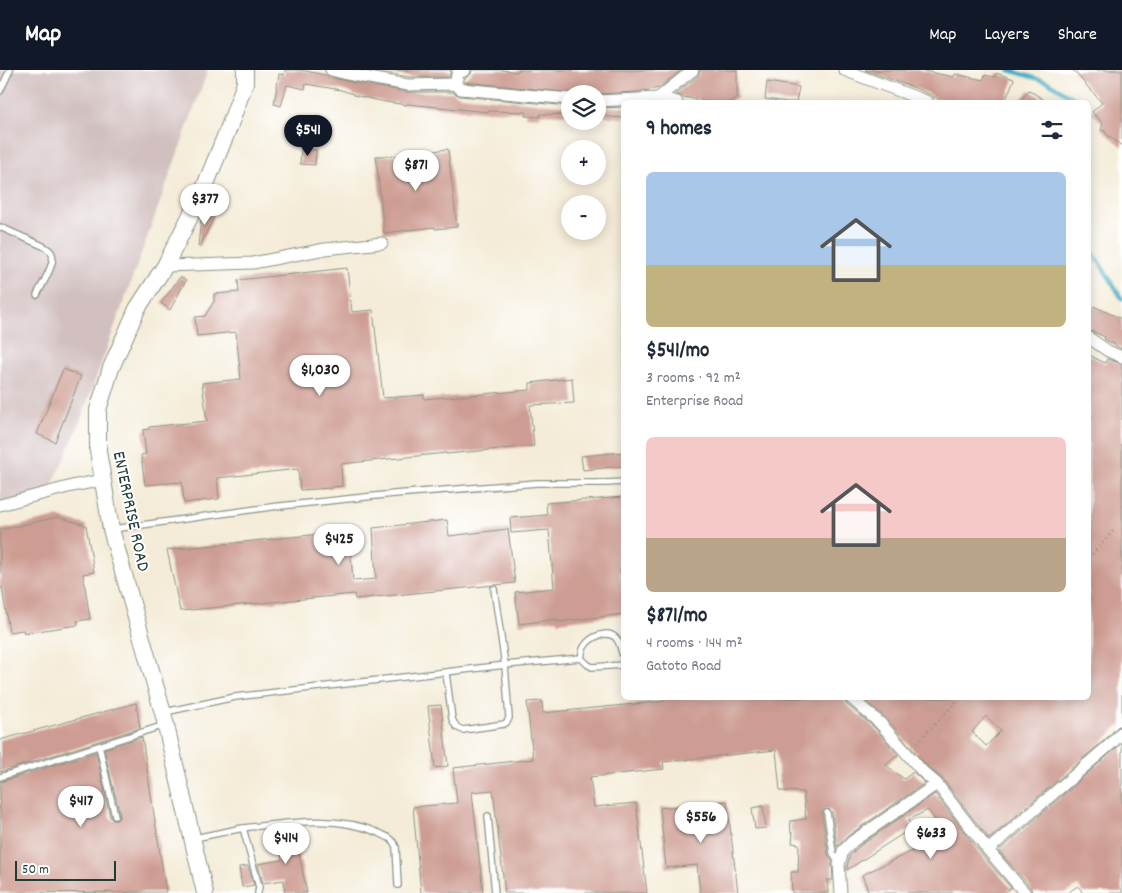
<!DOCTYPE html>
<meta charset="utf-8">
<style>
body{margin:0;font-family:Dekko,sans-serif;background:#f6f6f7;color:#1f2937;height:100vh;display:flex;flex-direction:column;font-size:19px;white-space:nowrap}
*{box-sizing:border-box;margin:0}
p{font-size:16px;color:#747a83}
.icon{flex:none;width:28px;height:28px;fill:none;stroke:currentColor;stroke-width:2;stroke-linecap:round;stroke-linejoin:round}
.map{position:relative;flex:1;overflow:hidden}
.details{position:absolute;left:621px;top:30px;width:470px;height:600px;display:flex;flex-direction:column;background:#fff;border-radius:8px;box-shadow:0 2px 12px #0003}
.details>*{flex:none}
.tools{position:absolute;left:561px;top:15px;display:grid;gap:10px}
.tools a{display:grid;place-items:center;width:45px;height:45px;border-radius:50%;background:#fff;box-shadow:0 2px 12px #0003;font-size:25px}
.scale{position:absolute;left:15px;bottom:12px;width:101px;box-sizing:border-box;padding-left:5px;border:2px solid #1f3d34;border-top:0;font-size:14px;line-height:18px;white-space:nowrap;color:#1f3d34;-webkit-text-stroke:4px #fff;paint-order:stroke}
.price{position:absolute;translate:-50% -42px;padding:0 11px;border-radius:18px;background:#fff;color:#222;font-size:16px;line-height:32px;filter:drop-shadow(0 1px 2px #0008)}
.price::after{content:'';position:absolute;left:50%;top:30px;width:15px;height:11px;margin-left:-8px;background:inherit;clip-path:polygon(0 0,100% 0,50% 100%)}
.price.selected{background:#111827;color:#fff}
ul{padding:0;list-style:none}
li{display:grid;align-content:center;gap:10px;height:265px;padding:0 25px}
li span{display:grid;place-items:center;height:155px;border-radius:8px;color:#555}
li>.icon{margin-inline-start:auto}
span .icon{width:90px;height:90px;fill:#fffc;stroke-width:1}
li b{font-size:21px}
h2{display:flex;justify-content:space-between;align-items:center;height:60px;padding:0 25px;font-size:21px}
header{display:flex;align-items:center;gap:30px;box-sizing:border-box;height:70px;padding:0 25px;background:#111827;color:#fff}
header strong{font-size:24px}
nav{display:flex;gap:28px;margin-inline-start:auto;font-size:18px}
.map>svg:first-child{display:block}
</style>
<header>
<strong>Map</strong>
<nav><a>Map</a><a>Layers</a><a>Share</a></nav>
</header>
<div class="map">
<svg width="1122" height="823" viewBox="0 0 1122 823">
<rect width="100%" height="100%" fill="#fff"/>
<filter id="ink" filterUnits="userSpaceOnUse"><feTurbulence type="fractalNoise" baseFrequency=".02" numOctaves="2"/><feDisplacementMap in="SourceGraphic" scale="10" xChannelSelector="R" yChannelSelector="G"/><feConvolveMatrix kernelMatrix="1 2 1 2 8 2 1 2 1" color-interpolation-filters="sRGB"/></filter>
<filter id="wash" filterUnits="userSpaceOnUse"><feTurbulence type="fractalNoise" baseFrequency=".0096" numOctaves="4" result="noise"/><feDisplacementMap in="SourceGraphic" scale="20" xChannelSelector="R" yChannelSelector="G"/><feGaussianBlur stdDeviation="1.12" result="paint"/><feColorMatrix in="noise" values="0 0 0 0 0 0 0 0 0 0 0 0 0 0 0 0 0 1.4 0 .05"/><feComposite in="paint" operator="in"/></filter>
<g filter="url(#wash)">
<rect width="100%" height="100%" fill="#f4ecd8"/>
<polygon fill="#d2bfbf" points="0,0 208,0 77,360 46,429 0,443"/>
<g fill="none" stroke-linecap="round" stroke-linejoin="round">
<g stroke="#43acc3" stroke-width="4">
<polyline points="1009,0 1048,12 1074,28 1077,32"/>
<polyline points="1089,176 1101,195 1122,229"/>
</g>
</g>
<g id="blocks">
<g fill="#cd9c92" fill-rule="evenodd">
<polygon points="285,0 301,0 325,5 329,7 346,11 407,22 452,22 460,26 570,36 570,44 567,44 567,45 540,44 540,47 525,46 526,42 489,41 489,42 407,34 407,35 386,32 353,25 354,24 341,20 306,14 305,19 287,15 281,36 274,34 279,4 284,5"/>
<polygon points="367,0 451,0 449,7 409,7"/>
<polygon points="472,0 503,0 517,2 518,0 681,0 659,18 636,22 597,24 574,23 464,12 464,9 471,4"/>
<polygon points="700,0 737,0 737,29 733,29 732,32 710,32 701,31 701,30 683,27 675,24 698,6"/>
<polygon points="865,0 919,0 954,7 955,4 983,10 985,5 995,7 996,3 1014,9 1005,32 944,32 931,25 915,18"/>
<polygon points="1073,0 1122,0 1122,76 1105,63 1105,61 1101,60 1103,54 1092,42 1102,33"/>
<polygon points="767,12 799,17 796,32 787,32 765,29"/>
<polygon points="1029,20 1047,32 1019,32"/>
<polygon points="624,37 624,48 598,46 598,38"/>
<polygon points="301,79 316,80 315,95 300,94"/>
<polygon points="448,79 457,157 435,159 435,157 384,163 376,86 425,85 424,82"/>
<polygon points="204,142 214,147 200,176 198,176 201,148"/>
<polygon points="347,198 352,242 373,240 383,328 424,325 424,329 530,320 530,313 572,308 574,333 530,335 534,376 446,384 446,383 341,394 342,416 332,417 332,418 300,420 298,399 217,408 219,429 184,433 182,412 145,415 141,385 146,384 143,360 149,359 149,357 207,351 202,313 241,309 236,262 197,266 195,247 205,246 214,231 214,224 239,222 238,210"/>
<polygon points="180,207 186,210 170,240 161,233"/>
<polygon points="1089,234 1122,249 1122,279 1106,270 1104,269 1105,267 1089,260"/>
<path d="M 1089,285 L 1105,293 L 1107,289 L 1122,294 L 1122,655 L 1117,657 L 1108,667 L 989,769 L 943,709 L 928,697 L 886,648 L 862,628 L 1089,628 ZM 986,646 L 1001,661 L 986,676 L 972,662 Z"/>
<polygon points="63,299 81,306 55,372 37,364"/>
<polygon points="624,382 624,396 583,400 581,386"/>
<polygon points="624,427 624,500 620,500 624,544 558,552 558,549 519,554 515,522 554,518 549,460 511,463 510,448 547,445 546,433"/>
<polygon points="57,447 86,455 94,502 83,504 90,549 77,551 78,555 24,563 23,560 9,562 2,517 0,518 0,460"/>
<polygon points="447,450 449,466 508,459 515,513 355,529 354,524 180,541 167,480 349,461 353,511 376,509 373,458"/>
<polygon points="665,628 844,628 846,634 875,658 898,685 886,695 904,709 913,702 925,713 849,765 837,777 832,742 828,739 824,740 822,744 828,784 832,792 833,810 827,810 828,823 792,823 791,802 798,802 799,774 792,773 793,763 791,763 790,751 806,749 803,722 780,721 776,680 663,692 664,699 590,707 594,737 636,733 647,823 505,823 493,720 472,722 483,823 421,823 413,737 457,733 453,698 533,689 527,632 542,631 543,643 665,631"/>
<polygon points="136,633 140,658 0,702 0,670"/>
<polygon points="441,635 448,696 435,698 428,636"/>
<polygon points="142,667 166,822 0,823 0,712 96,682 110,747 113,750 116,750 119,748 120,745 104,679"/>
<polygon points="1122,673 1122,823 1083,823 1078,816 1067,823 1032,823 1031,818 999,781"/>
<polygon points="935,724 982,785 1011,818 1004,823 869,823 862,805 929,773 925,766 941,758 928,740 908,750 913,757 847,800 847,796 850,785 858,777"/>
<polygon points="727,731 738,823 700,823 697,795 666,798 660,738"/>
<polygon points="763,736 766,758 755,759 752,738"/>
<polygon points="294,757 294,768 299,770 300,779 298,779 307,823 285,823 284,810 263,813 258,794 282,790 278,759"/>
<polygon points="248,796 254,815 242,817 239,797"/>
</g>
</g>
</g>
<g filter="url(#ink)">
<use href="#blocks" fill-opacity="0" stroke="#8a9486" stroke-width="1"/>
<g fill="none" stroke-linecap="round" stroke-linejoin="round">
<g stroke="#8a9486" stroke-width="8">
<g id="service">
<polyline points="0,21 10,0"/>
<path d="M 0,157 L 43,176 C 46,178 51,180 52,184 C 56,193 41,216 37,225"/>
<polyline points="113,459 271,437 394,424 537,413 606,413 624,412"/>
<path d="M 581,588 C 582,584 582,580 584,577 C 590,567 607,559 616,568 C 621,574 622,584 624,591"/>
<path d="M 446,603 L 452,649 C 455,655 456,658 463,660 L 504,654 L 507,652 L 509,648 L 505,595 L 494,519"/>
<polyline points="165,642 235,627 505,595 581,588 587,594 592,597 624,595"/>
<polyline points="99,676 115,746"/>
<polyline points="0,707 165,655"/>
<polyline points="827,743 833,783 836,789 840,791"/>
<polyline points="488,746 495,823"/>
<path d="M 243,758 C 288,753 336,744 379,763 C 387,767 393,768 396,777 L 398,815"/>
<polyline points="195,768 243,758 259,817 258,823"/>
</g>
</g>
<g stroke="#8a9486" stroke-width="13">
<g id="minor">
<polyline points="331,0 347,4 408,15 454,14 461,19 570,29"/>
<polyline points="844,0 928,32"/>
<polyline points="454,14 456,12 457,4 465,0"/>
<polyline points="658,28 693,0"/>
<polyline points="598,31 658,28 677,32"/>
<polyline points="165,196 253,193 325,179 382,173"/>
<polyline points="1089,268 1108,281 1122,287"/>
<polyline points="0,435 72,416 103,410"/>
<polyline points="851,628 880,653 923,702 937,714 988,780 1025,823"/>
<polyline points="988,780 1113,672 1122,662"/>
<polyline points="841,823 839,795 843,781 853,771 937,714"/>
</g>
</g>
<g stroke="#8a9486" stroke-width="18">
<polyline id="secondary" points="205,823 163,643 111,459 98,381 98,340 111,298 137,239 165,196 203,121 229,57 245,13 245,0"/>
</g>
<g stroke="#8a9486" stroke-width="2.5" stroke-dasharray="1 4" stroke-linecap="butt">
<polyline points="1089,488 1115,459"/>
<polyline points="914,676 960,628"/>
</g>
<use href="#service" stroke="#fff" stroke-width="5.5"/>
<use href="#minor" stroke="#fff" stroke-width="11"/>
<use href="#secondary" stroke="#fff" stroke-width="16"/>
</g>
</g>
<g text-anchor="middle" stroke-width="4" stroke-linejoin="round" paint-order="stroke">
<g font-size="18" fill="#1f3d34" stroke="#fff">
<text transform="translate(132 441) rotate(78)" y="6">ENTERPRISE ROAD</text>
</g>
</g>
</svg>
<div class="tools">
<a><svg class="icon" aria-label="layers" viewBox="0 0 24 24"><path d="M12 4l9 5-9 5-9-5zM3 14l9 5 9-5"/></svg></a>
<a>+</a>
<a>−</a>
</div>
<div class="scale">50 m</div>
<b class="price selected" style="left:308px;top:87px">$541</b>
<b class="price" style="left:416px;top:122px">$871</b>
<b class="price" style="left:205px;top:156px">$377</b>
<b class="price" style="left:320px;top:327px">$1,030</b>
<b class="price" style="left:339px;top:496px">$425</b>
<b class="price" style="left:81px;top:758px">$417</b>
<b class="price" style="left:701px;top:774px">$556</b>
<b class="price" style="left:931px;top:790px">$633</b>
<b class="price" style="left:286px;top:795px">$414</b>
<section class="details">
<h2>9 homes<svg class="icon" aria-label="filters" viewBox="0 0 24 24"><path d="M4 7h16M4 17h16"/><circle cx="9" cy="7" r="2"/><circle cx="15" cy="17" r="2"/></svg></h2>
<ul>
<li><span style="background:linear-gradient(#a9c7e8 60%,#c2b280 0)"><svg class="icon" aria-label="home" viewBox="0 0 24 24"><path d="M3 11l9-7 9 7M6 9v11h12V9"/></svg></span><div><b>$541/mo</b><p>3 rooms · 92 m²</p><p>Enterprise Road</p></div></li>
<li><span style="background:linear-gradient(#f6c9c9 65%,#b9a48a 0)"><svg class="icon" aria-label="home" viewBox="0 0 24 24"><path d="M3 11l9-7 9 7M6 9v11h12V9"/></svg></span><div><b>$871/mo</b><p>4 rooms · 144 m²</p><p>Gatoto Road</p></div></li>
</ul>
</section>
</div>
